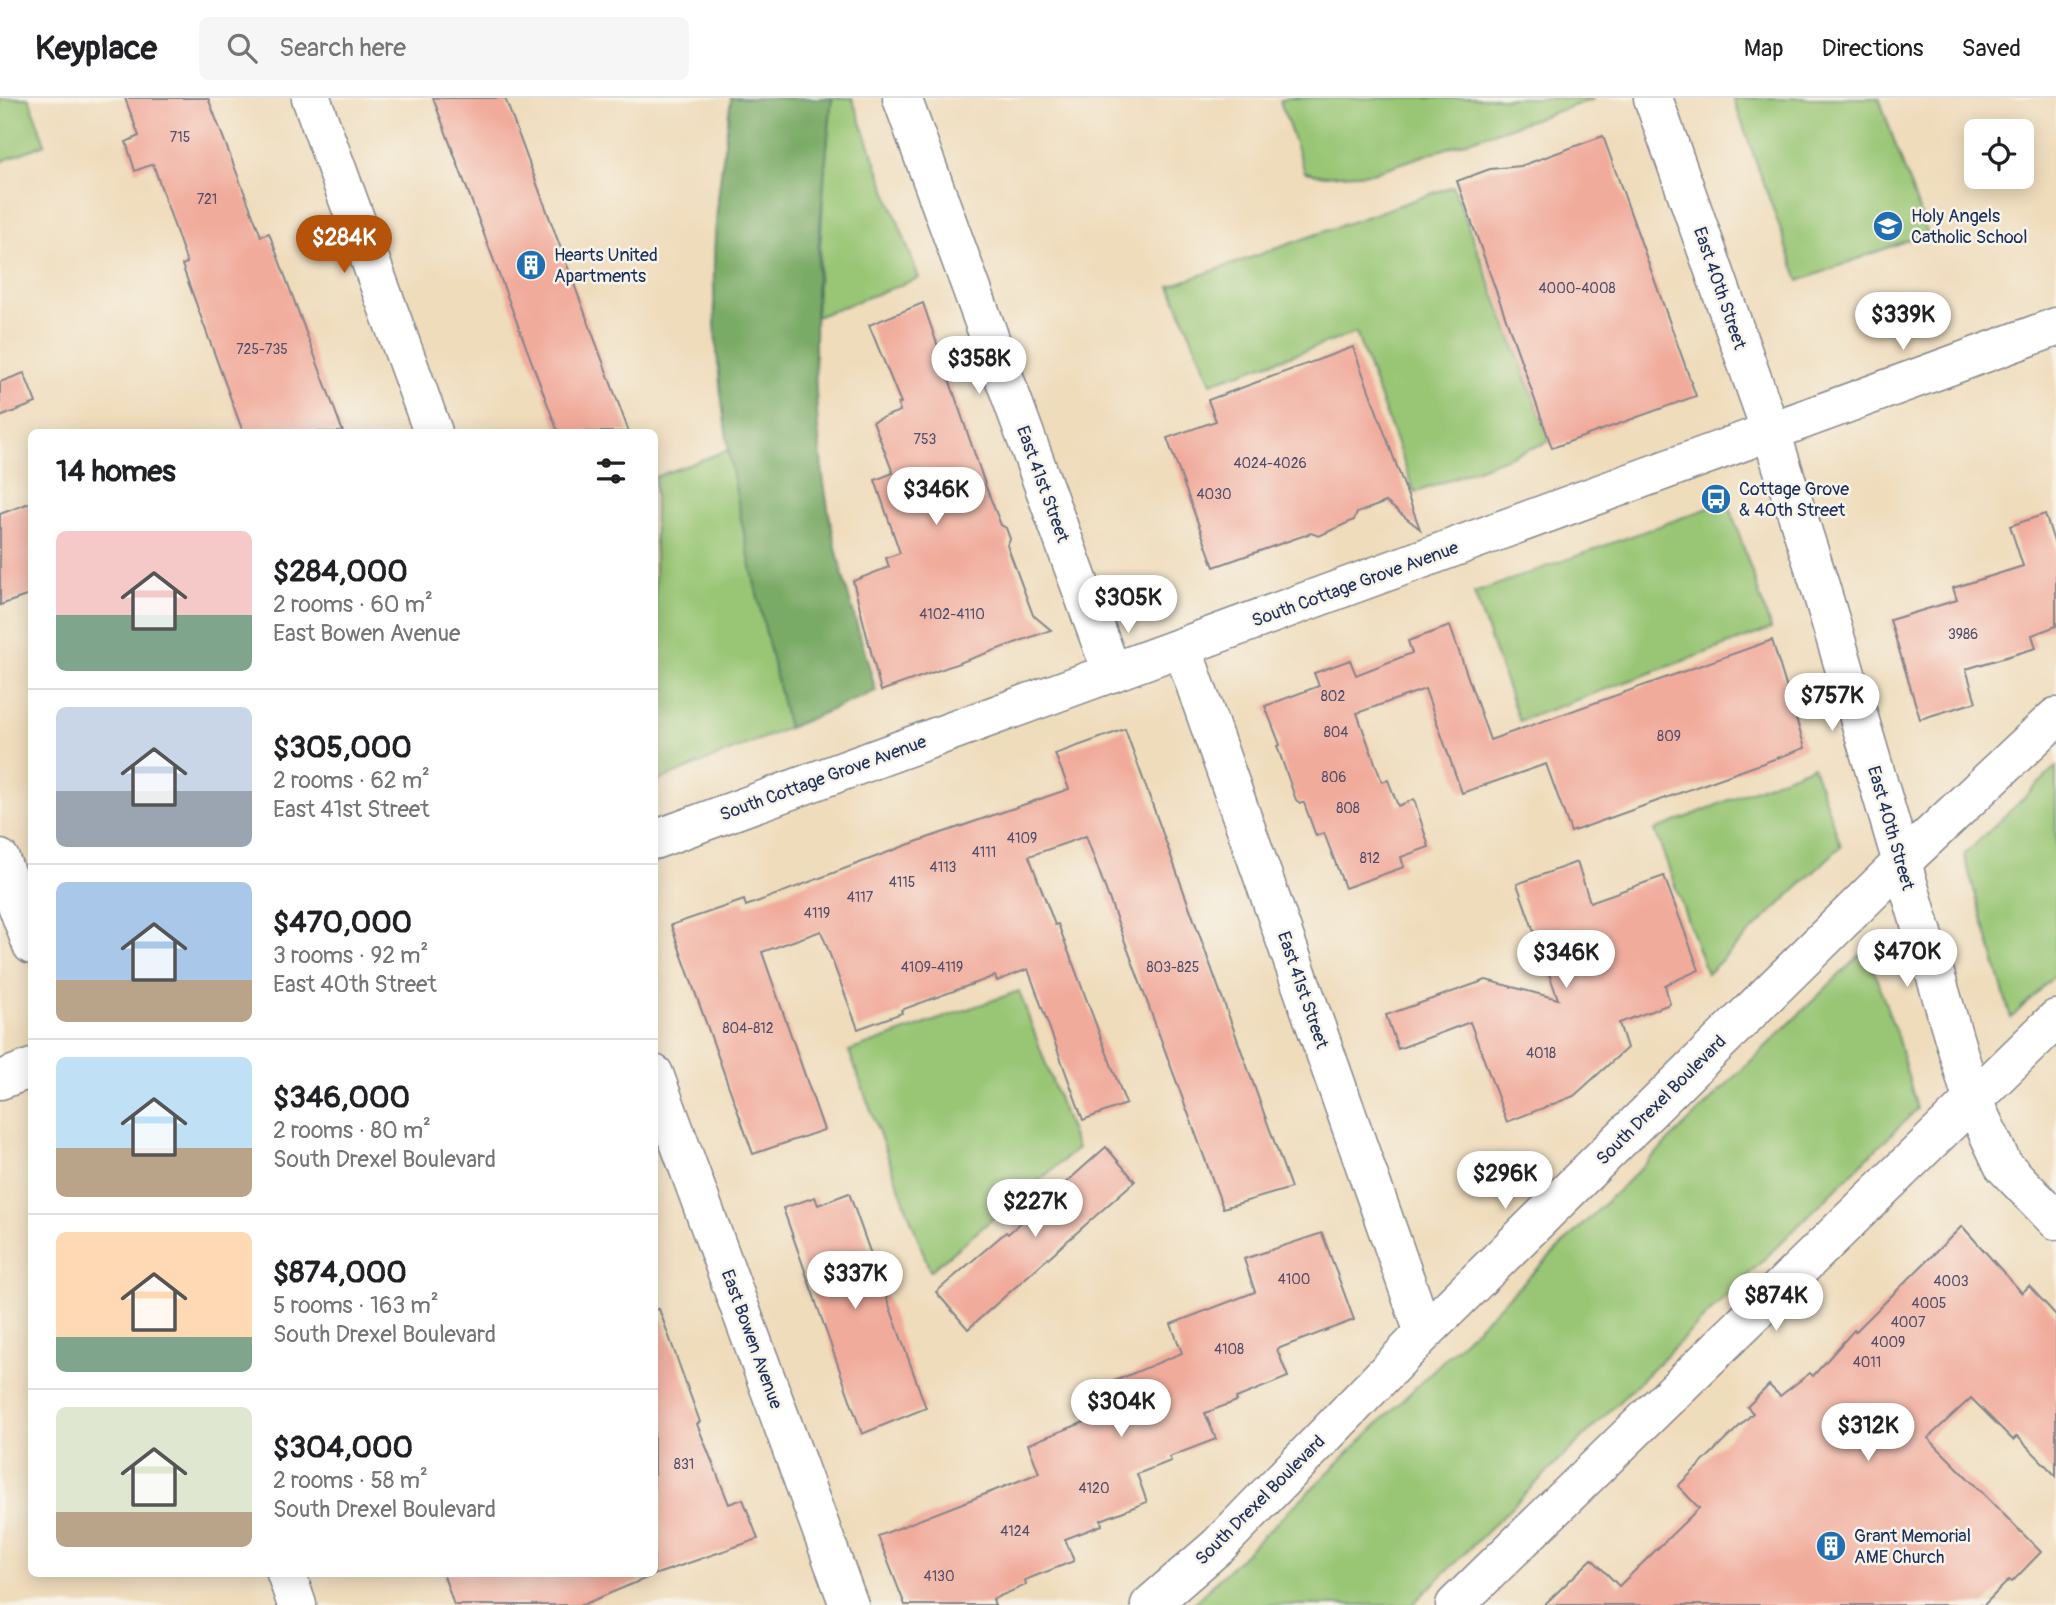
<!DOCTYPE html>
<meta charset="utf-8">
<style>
body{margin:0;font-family:Pangolin,sans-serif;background:#f6f6f6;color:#202124;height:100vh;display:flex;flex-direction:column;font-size:26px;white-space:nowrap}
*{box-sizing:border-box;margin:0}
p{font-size:23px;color:#757577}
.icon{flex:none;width:38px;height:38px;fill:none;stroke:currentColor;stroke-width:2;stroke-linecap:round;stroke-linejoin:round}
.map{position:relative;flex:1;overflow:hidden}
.panel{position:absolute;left:28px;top:331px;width:630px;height:1148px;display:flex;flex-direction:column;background:#fff;border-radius:10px;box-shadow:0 4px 18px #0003}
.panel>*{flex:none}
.controls{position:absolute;left:1964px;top:21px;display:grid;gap:14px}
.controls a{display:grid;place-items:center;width:70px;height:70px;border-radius:10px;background:#fff;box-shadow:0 4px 18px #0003;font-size:35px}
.price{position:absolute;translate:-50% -60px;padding:0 16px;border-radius:24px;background:#fff;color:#222;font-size:23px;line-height:46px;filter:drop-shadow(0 2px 4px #0008)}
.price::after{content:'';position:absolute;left:50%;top:42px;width:21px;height:16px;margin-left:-10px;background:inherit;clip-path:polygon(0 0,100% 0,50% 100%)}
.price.active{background:#b45309;color:#fff}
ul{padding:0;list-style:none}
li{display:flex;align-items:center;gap:21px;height:175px;padding:0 28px}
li+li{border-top:2px solid #e0e0e0}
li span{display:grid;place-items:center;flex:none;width:196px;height:140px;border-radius:10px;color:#555}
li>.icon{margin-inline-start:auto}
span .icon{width:84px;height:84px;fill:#fffc;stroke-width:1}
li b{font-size:30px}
h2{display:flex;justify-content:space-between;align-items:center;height:84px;padding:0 28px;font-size:30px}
header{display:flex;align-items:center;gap:42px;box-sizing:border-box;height:98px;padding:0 35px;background:#fff;border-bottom:2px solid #e0e0e0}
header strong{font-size:33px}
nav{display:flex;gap:38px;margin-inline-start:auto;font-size:24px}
.search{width:490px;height:63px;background:#f6f6f6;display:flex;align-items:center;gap:18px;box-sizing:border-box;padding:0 24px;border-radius:10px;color:#757577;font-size:26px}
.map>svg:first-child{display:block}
</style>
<header>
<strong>Keyplace</strong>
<div class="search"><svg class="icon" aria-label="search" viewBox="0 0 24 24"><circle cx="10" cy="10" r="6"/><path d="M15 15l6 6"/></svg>Search here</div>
<nav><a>Map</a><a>Directions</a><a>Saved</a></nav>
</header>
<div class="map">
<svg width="2056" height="1507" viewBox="0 0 2056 1507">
<rect width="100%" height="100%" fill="#f7f3e8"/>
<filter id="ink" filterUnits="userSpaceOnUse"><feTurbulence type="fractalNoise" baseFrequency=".0143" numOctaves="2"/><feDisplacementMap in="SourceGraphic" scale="14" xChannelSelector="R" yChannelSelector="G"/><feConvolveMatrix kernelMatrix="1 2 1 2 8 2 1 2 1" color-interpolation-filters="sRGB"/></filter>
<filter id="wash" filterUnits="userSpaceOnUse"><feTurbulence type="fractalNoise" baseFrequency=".00686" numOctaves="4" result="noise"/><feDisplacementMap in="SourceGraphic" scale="28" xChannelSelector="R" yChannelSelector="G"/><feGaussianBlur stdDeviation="1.57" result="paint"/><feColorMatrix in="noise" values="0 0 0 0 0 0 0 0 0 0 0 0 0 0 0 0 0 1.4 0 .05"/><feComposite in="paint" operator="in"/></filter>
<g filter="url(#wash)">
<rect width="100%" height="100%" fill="#efdcbb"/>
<g fill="#99c674" stroke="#5a7a69" stroke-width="2">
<polygon points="0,0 29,0 45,46 0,64"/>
<polygon points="832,0 852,0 919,180 816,219 825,73"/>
<polygon points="1288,0 1594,0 1594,1 1372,75 1324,78 1305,74 1280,3"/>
<polygon points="1733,0 1879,0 1927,135 1799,183"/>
<polygon points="1453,88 1550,343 1415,395 1356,235 1211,285 1170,188"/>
<polygon points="728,352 788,630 655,684 655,379"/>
<polygon points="1728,403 1771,531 1519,623 1474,495"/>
<polygon points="1813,668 1841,748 1707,876 1655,732"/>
<polygon points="2056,669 2056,876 2011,920 1964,757"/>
<polygon points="1866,851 1897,938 1917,1011 1412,1507 1192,1507"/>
<polygon points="1019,893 1077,1051 930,1173 849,953"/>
</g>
<path fill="#7aab66" stroke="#4a6d62" stroke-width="2" d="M 731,0 L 832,0 C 818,131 805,267 826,398 C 836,464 858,529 876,593 L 788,630 C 753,477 711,321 714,164 C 715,109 724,54 731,0 Z"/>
<g id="blocks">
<g fill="#f1ab9b">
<polygon points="125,0 208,0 261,138 269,135 343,334 243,334 182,167 187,165 153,66 135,73 126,44 139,38"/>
<polygon points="433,0 505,0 629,334 558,334"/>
<polygon points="1603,38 1696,298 1552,350 1457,83 1490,71 1521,68"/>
<polygon points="923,205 986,389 1001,427 1006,430 1010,441 1007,447 1033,517 1051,532 881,593 853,483 889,469 886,460 900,455 875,382 893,375 873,323 900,313 898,306 901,305 869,227"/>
<polygon points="1353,249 1420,431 1386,404 1357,415 1354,422 1319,438 1311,435 1214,469 1167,340 1216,323 1208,302"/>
<polygon points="24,275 36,305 0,319 0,284"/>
<polygon points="32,404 32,496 0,507 0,416"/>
<polygon points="2045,416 2056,450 2056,528 2032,537 2036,550 1966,571 1976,604 1920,621 1890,522 1957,502 1953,490 2023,468 2010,428"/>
<polygon points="1450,528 1490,642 1772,542 1805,650 1571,734 1546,666 1462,695 1425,591 1357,615 1382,684 1388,682 1398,708 1414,701 1429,749 1401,759 1404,769 1345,790 1324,735 1316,738 1304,705 1300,705 1296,702 1277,648 1280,647 1265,608 1319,588 1314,575 1350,562 1356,577 1412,555 1408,543"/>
<polygon points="1125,631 1291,1090 1223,1110 1086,738 1029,758 1055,827 1058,826 1126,1006 1083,1022 1028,871 997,883 995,878 901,912 902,915 858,931 821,833 762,854 824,1032 753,1056 671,827 744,802 746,808 907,747 1069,691 1055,656"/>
<polygon points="1577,764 1590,804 1664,778 1699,872 1665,887 1670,906 1619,925 1627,950 1574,998 1507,1024 1470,924 1398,951 1386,917 1486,882 1558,901 1517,786"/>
<polygon points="1106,1049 1135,1083 968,1231 936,1194 1006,1134 1008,1136"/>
<polygon points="849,1095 926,1310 862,1336 783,1110 815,1099 818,1107"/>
<polygon points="1962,1128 2022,1195 2029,1188 2056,1217 2056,1378 2017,1338 2013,1342 1971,1300 1928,1340 2041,1454 2012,1484 2009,1482 1984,1507 1544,1507 1592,1461 1619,1488 1699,1410 1678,1388 1753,1315 1747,1309 1769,1287 1780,1298 1810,1275 1813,1278 1854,1232 1855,1234"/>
<polygon points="1322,1135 1354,1222 1277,1251 1288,1279 1236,1300 1237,1303 1205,1315 1216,1341 1169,1359 1171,1363 1137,1376 1147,1404 1101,1422 1102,1427 1065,1441 1074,1463 1025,1482 1026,1487 993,1501 995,1507 905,1507 878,1438 1039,1375 1028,1346 1113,1313 1100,1289 1182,1255 1171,1226 1255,1194 1244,1161"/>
<polygon points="659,1211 700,1324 697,1326 729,1406 743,1401 758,1441 654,1477 582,1507 454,1507 443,1475 654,1475 654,1212"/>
</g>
</g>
</g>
<g filter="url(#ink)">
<use href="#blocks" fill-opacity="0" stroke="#85868c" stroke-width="2"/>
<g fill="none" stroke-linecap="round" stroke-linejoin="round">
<g stroke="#85868c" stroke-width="41">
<g id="minor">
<polyline points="311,0 433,334"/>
<polyline points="902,0 1112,575"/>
<polyline points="1653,0 1771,334"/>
<polyline points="1182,549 1424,1235"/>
<polyline points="0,761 32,847"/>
<polyline points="1902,764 2056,619"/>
<polyline points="654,976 849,1507"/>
<polyline points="1972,1001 2003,1067 2056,1122"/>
<polyline points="286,1475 297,1507"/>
</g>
</g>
<g stroke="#85868c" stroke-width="41">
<g id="tertiary">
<polyline points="1771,334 1820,488 1972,1001"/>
<polyline points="1150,1507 1218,1448 1424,1235 1902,764"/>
<polyline points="1455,1507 2056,921"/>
</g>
</g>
<g stroke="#85868c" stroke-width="41">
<g id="secondary">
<polyline points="654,742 2056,229"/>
<polyline points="0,982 32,970"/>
</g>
</g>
<use href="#minor" stroke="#fff" stroke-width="38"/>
<use href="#tertiary" stroke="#fff" stroke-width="38"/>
<use href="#secondary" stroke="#fff" stroke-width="38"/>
</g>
</g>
<defs>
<g id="school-disc" transform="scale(1.575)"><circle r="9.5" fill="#1f6fb2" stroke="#f7f3e8"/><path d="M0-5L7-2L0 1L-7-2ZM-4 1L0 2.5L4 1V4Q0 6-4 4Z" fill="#fff"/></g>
<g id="building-disc" transform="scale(1.575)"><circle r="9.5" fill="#1f6fb2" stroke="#f7f3e8"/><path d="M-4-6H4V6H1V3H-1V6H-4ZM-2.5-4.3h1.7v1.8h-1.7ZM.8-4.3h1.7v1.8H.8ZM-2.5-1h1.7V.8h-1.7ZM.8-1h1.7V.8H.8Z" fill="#fff"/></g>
<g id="bus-disc" transform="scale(1.575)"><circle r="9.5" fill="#1f6fb2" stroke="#f7f3e8"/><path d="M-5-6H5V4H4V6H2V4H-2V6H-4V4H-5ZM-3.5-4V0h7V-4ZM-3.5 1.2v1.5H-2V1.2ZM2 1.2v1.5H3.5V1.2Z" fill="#fff"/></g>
</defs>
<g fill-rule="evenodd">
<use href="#school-disc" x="1888" y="128"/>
<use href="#building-disc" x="531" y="167"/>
<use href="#bus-disc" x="1716" y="401"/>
<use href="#building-disc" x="1831" y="1448"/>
</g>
<g text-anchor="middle" stroke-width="5" stroke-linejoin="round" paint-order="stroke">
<g font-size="14" fill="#504e6d">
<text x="180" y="44">715</text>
<text x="207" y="106">721</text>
<text x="1577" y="195">4000-4008</text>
<text x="262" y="256">725-735</text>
<text x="925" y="346">753</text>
<text x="1270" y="370">4024-4026</text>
<text x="1214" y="401">4030</text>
<text x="952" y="521">4102-4110</text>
<text x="1963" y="541">3986</text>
<text x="1333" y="603">802</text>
<text x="1336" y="639">804</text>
<text x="1669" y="643">809</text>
<text x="1334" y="684">806</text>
<text x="1348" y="715">808</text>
<text x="1022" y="745">4109</text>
<text x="984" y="759">4111</text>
<text x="1370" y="765">812</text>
<text x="943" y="774">4113</text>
<text x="902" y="789">4115</text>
<text x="860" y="804">4117</text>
<text x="817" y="820">4119</text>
<text x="932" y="874">4109-4119</text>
<text x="1173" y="874">803-825</text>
<text x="748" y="935">804-812</text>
<text x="1541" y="960">4018</text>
<text x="1294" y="1186">4100</text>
<text x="1951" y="1188">4003</text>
<text x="1929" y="1210">4005</text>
<text x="1908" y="1229">4007</text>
<text x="1888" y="1249">4009</text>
<text x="1229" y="1256">4108</text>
<text x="1867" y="1269">4011</text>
<text x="684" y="1371">831</text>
<text x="1094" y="1395">4120</text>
<text x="1015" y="1438">4124</text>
<text x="939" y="1483">4130</text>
</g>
<g font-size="18" fill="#1b2f5e" stroke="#f7f3e8" text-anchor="start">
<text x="1911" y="124">Holy Angels<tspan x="1911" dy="21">Catholic School</tspan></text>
<text x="554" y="163">Hearts United<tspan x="554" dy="21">Apartments</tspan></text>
<text x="1739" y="397">Cottage Grove<tspan x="1739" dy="21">&amp; 40th Street</tspan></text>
<text x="1854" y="1444">Grant Memorial<tspan x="1854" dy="21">AME Church</tspan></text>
</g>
<g font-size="18" fill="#1b2f5e" stroke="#f7f3e8">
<text transform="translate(1720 190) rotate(71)" y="6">East 40th Street</text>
<text transform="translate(1043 386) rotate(70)" y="6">East 41st Street</text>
<text transform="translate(1355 486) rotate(-20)" y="6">South Cottage Grove Avenue</text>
<text transform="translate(823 680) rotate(-20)" y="6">South Cottage Grove Avenue</text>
<text transform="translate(1891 730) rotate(74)" y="6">East 40th Street</text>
<text transform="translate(1303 892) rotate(71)" y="6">East 41st Street</text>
<text transform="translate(1661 1002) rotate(-45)" y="6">South Drexel Boulevard</text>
<text transform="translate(752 1241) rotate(70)" y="6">East Bowen Avenue</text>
<text transform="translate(1260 1402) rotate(-45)" y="6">South Drexel Boulevard</text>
</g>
</g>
</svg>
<div class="controls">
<a><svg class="icon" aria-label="locate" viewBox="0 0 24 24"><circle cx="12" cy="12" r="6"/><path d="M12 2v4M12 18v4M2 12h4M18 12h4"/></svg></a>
</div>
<b class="price active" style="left:344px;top:177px">$284K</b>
<b class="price" style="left:1903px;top:254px">$339K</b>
<b class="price" style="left:979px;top:298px">$358K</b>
<b class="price" style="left:936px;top:429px">$346K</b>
<b class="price" style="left:1128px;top:537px">$305K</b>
<b class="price" style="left:1832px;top:635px">$757K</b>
<b class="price" style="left:1907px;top:891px">$470K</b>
<b class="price" style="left:1566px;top:892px">$346K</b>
<b class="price" style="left:1505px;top:1113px">$296K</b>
<b class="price" style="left:1035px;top:1141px">$227K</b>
<b class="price" style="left:855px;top:1213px">$337K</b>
<b class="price" style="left:1776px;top:1235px">$874K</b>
<b class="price" style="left:1121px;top:1341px">$304K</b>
<b class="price" style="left:1868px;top:1365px">$312K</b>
<section class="panel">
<h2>14 homes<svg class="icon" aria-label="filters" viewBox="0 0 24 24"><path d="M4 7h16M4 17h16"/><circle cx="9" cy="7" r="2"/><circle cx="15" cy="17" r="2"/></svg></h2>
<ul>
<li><span style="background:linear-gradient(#f6c9c9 60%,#7fa58c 0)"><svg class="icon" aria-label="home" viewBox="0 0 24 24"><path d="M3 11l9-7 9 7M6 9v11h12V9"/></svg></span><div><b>$284,000</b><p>2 rooms · 60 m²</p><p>East Bowen Avenue</p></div></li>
<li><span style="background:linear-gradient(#c9d6e8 60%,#9aa5b1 0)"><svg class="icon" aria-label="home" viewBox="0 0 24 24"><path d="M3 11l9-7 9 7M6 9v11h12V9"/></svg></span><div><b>$305,000</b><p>2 rooms · 62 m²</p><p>East 41st Street</p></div></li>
<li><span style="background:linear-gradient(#a9c7e8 70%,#b9a48a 0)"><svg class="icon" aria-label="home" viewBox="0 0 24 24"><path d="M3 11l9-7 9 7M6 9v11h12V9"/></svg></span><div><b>$470,000</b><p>3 rooms · 92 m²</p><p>East 40th Street</p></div></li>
<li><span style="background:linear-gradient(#bfe0f5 65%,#b9a48a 0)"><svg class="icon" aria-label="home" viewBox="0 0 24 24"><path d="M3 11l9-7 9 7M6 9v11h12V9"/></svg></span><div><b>$346,000</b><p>2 rooms · 80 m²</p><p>South Drexel Boulevard</p></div></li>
<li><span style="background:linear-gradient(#ffd9b3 75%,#7fa58c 0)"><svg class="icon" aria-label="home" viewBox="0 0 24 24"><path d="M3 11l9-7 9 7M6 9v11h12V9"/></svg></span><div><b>$874,000</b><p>5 rooms · 163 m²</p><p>South Drexel Boulevard</p></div></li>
<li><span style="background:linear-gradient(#dfe7d0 75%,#b9a48a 0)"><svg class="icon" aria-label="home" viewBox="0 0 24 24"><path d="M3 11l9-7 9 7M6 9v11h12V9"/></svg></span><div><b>$304,000</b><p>2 rooms · 58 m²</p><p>South Drexel Boulevard</p></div></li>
</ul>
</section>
</div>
